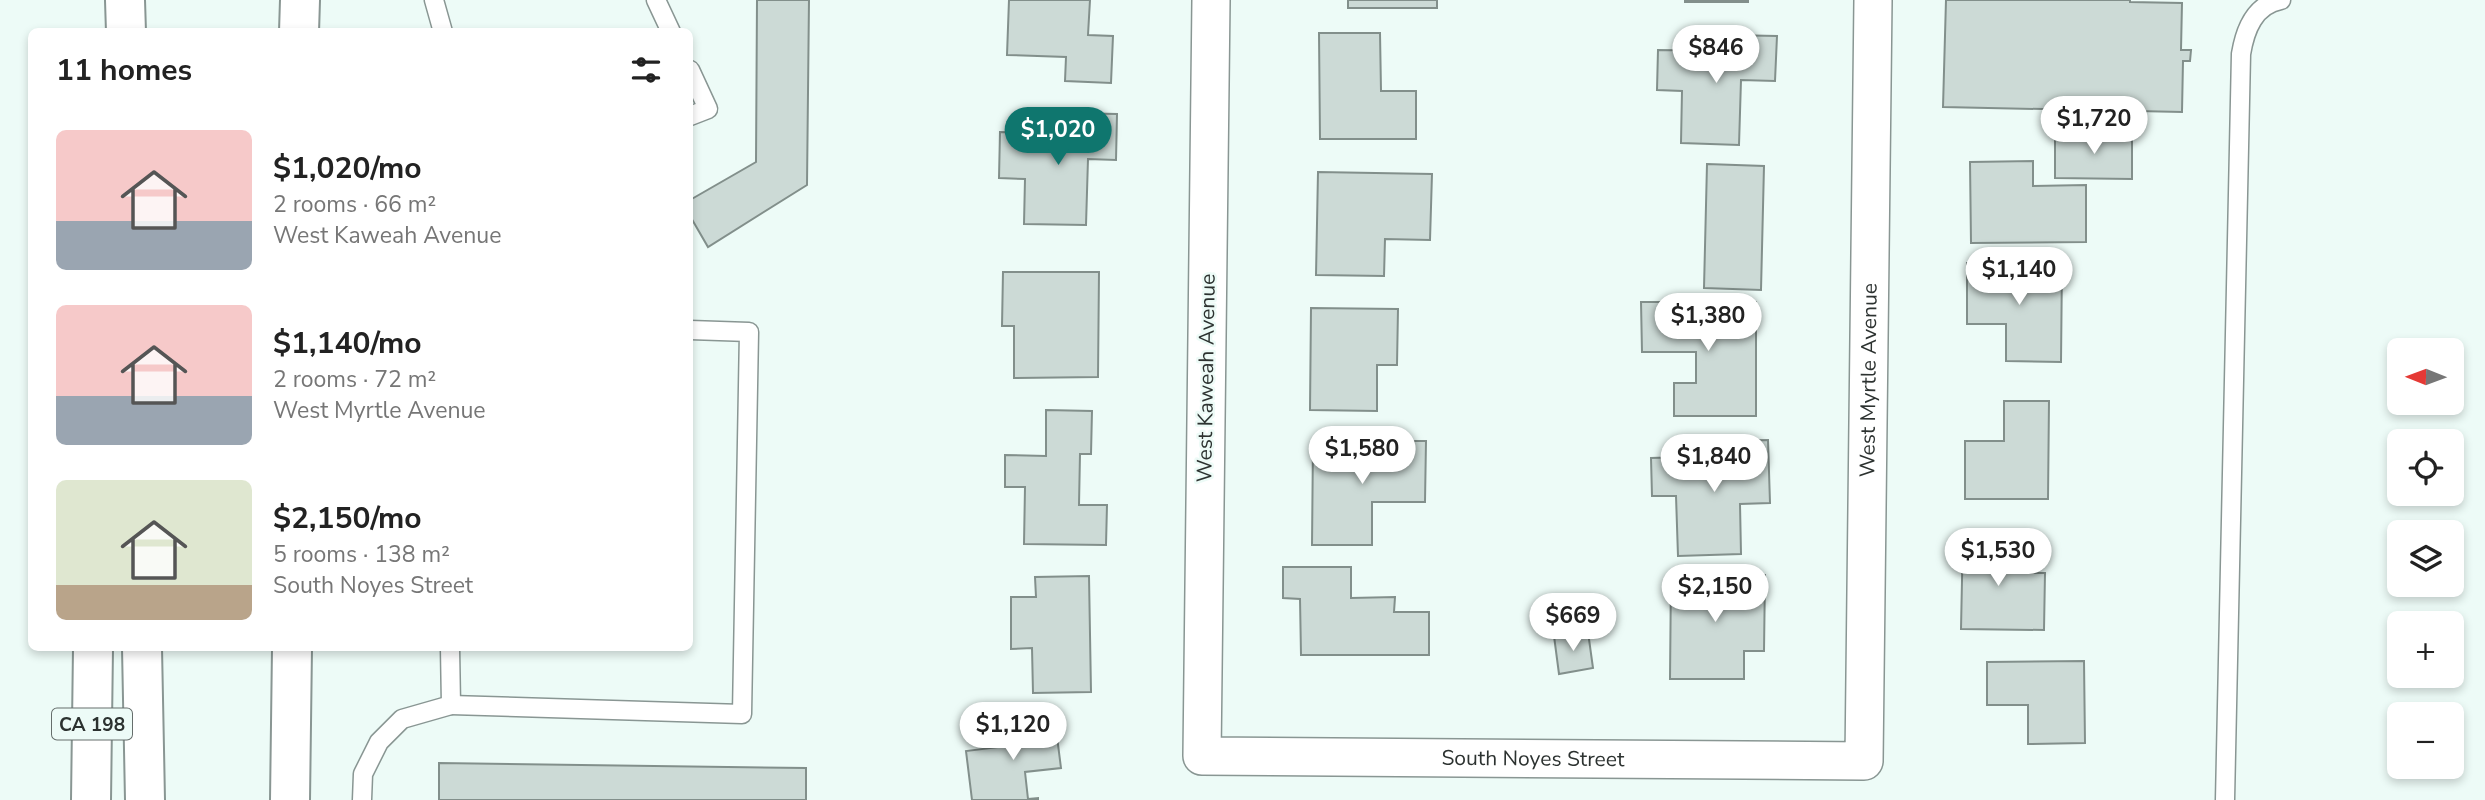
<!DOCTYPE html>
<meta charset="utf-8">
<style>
body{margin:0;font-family:"Nunito Sans",sans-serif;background:#f2f2f2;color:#222;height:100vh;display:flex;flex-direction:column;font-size:26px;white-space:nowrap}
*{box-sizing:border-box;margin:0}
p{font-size:23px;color:#767676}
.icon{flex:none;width:38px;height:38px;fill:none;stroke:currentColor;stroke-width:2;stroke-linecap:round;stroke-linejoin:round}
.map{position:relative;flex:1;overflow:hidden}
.side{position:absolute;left:28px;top:28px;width:665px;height:623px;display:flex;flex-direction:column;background:#fff;border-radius:10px;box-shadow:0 4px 10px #0003}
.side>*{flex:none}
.needle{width:46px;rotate:271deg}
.tools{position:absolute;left:2387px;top:338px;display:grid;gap:14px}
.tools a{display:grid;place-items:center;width:77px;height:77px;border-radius:10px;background:#fff;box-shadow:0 4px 10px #0003;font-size:35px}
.price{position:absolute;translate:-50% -60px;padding:0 16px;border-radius:24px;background:#fff;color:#222;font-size:23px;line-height:46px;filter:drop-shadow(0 2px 4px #0008)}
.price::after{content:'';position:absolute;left:50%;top:42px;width:21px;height:16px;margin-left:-10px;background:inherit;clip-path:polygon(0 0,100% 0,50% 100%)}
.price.current{background:#0f766e;color:#fff}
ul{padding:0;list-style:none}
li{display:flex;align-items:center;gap:21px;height:175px;padding:0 28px}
li span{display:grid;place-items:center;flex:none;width:196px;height:140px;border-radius:10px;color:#555}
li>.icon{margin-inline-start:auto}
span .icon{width:84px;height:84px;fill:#fffc;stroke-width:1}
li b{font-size:30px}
h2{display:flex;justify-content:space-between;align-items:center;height:84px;padding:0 28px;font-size:30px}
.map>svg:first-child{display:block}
</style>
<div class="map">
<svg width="2485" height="800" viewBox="0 0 2485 800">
<rect width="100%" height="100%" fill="#edfbf7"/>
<g fill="#ccdad6" stroke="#828f8b" stroke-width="2">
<polygon points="757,0 809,0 807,185 708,247 690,216 690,200 756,162"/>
<polygon points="1009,0 1090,0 1088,35 1113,36 1111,83 1065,81 1066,57 1007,55"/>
<rect x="1348" y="0" width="89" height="8"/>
<rect x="1685" y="0" width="63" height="2"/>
<polygon points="1946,0 2130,0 2130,2 2182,3 2181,50 2191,50 2190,61 2183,61 2182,112 1943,107"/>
<polygon points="1319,33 1380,33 1381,91 1416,91 1416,139 1320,139"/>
<polygon points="1727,35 1777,36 1775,81 1741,80 1739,145 1681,143 1682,91 1657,90 1658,50 1727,51"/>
<polygon points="1069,113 1117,114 1116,160 1088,159 1086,225 1024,224 1025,179 999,178 1000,132 1068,134"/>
<polygon points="2055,134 2132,135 2132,179 2055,178"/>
<polygon points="2033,161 2033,186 2086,185 2086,242 1971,243 1970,162"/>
<polygon points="1707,164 1764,166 1761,290 1704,288"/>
<polygon points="1318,172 1432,174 1430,240 1385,239 1384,276 1316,275"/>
<polygon points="1967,263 2062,264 2061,362 2006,361 2006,324 1967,324"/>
<polygon points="1003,272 1099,272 1098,377 1014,378 1014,326 1002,326"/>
<polygon points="1641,302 1756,302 1756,416 1674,416 1674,383 1696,383 1696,352 1642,352"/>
<polygon points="1311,308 1398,309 1397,365 1377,365 1377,411 1310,410"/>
<polygon points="2004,401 2049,401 2048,499 1965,499 1965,441 2004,441"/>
<polygon points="1046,410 1092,411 1091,454 1080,454 1079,505 1107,505 1106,545 1024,544 1025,487 1005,487 1005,455 1046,456"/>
<polygon points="1768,440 1770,503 1740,504 1741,554 1678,556 1676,496 1652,496 1651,458 1719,456 1719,441"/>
<polygon points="1313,441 1426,441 1425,502 1372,502 1372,545 1312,545"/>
<polygon points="1963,532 2008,533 2008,573 2045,573 2044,630 1961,629"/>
<polygon points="1283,567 1351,567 1351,598 1395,597 1394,612 1429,612 1429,655 1301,655 1300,599 1283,598"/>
<polygon points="1671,574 1765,575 1764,651 1744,651 1744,679 1670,679"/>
<polygon points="1089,576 1091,692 1033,693 1032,648 1011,649 1011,597 1036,597 1035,577"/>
<polygon points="1588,632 1593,668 1559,674 1554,636"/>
<polygon points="2084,661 2085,743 2028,744 2028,705 1987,705 1987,662"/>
<polygon points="1055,721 1061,768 1025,772 1028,799 1038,798 1038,800 972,800 966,751 1007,746 1005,727"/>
<polygon points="439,763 806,768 806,800 439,800"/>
</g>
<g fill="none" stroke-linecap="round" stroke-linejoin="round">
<g stroke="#899693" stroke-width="21">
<g id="service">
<polyline points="434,0 443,32"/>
<polyline points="656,0 671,32"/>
<polyline points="690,70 708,109 690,116"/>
<polyline points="451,705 742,714 749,332 690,330"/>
<polyline points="362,800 363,774 379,742 402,719 451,705 450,648"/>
<path d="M 2225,800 L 2241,54 C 2245,30 2254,5 2281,0"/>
</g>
</g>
<g stroke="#899693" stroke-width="40">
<g id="minor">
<path id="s1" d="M 1211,0 L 1202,756 L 1864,761 L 1873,0"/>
</g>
</g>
<g stroke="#899693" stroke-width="42">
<g id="secondary">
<polyline points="299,32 300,0"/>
<polyline points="290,800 292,648"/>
</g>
</g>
<g stroke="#899693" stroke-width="42">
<g id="motorway">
<polyline points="125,0 126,32"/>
<polyline points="142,648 145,800"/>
<polyline points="91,800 93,648"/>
</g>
</g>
<use href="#service" stroke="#fff" stroke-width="18"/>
<use href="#minor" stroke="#fff" stroke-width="37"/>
<use href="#secondary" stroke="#fff" stroke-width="38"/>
<use href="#motorway" stroke="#fff" stroke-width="38"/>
</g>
<g text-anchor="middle" stroke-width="5" stroke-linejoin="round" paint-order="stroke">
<rect fill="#edfbf7" stroke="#666e6c" stroke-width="2" x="52" y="708.5" width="80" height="31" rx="5"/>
<g font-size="19" font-weight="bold" fill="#2c3230">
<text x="92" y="731">CA 198</text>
</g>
<g font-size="21" fill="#2c3230" stroke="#edfbf7">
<text transform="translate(1206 378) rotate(-89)" y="7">West Kaweah Avenue</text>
<text dy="7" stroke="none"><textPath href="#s1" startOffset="1799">West Myrtle Avenue</textPath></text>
<text dy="7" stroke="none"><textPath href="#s1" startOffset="1087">South Noyes Street</textPath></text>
</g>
</g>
</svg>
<div class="tools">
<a><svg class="needle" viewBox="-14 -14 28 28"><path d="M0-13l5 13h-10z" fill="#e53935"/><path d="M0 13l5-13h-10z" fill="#767676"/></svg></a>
<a><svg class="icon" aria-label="locate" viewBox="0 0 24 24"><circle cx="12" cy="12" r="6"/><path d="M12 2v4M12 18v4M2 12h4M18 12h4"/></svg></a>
<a><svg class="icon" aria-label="layers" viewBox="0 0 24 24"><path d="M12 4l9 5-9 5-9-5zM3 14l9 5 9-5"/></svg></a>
<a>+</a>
<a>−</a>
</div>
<b class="price" style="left:1716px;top:85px">$846</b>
<b class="price" style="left:2094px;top:156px">$1,720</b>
<b class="price current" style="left:1058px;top:167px">$1,020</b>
<b class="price" style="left:2019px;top:307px">$1,140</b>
<b class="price" style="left:1708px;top:353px">$1,380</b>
<b class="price" style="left:1362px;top:486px">$1,580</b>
<b class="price" style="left:1714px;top:494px">$1,840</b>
<b class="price" style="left:1998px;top:588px">$1,530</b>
<b class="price" style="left:1715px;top:624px">$2,150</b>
<b class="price" style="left:1573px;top:653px">$669</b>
<b class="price" style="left:1013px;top:762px">$1,120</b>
<section class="side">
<h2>11 homes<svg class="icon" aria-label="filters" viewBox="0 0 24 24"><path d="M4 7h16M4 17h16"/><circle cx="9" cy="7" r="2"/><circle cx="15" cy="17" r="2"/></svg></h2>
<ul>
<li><span style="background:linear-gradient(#f6c9c9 65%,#9aa5b1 0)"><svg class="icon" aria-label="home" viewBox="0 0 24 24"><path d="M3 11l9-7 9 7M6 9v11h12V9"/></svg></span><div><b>$1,020/mo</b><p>2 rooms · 66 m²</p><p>West Kaweah Avenue</p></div></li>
<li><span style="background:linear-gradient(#f6c9c9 65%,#9aa5b1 0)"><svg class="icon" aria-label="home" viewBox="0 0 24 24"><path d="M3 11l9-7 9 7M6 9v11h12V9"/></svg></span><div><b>$1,140/mo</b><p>2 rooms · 72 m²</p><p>West Myrtle Avenue</p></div></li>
<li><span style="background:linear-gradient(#dfe7d0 75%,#b9a48a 0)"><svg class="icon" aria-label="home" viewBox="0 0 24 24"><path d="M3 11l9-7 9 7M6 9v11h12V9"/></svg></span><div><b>$2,150/mo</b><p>5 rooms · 138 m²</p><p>South Noyes Street</p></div></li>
</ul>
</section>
</div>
